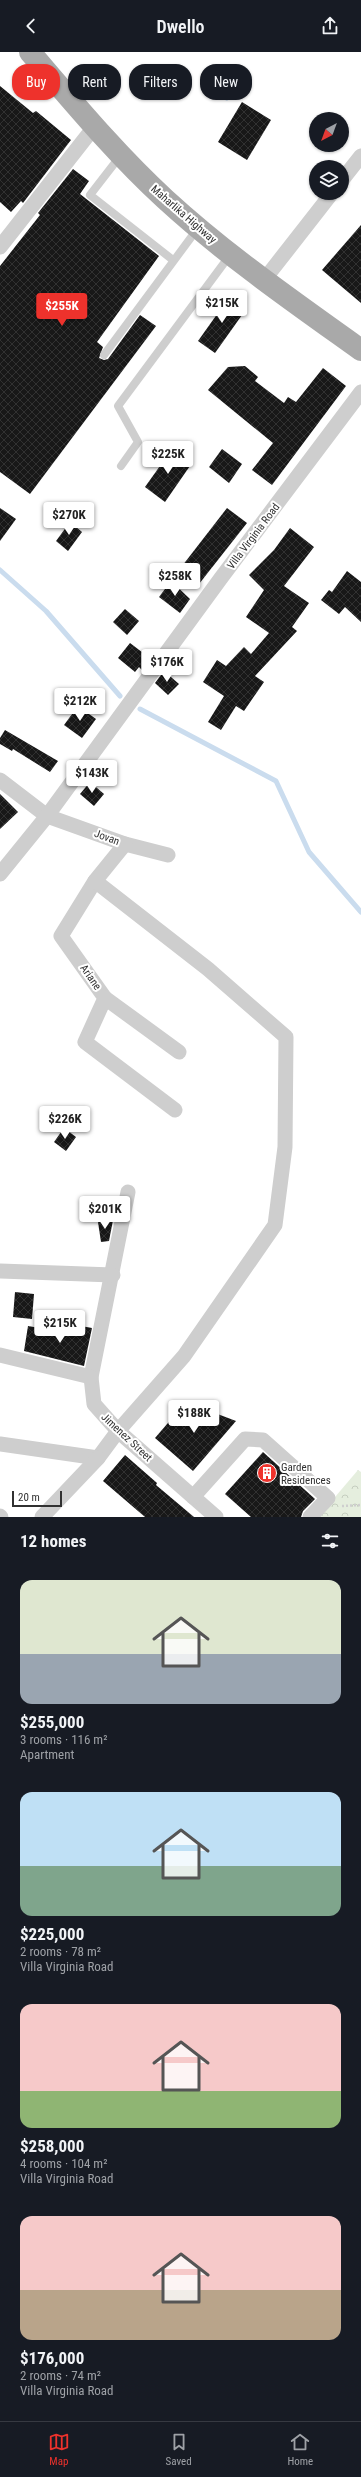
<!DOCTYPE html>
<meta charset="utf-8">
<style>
body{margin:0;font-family:"Roboto Condensed",sans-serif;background:#242831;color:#f1f3f6;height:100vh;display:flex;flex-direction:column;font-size:15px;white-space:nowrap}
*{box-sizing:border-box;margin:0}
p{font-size:13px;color:#9ea1a6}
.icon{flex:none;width:22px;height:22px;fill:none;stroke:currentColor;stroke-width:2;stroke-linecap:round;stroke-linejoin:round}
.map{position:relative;height:1465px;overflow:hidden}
.panel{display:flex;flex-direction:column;background:#171b24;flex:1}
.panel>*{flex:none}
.top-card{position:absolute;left:12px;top:12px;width:337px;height:36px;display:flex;gap:8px}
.needle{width:26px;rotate:221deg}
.fabs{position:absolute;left:309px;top:60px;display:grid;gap:8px}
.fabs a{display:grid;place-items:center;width:40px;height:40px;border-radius:50%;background:#171b24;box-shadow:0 1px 3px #0004;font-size:20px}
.scale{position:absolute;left:12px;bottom:10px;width:50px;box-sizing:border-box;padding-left:4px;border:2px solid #313131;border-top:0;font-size:11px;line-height:14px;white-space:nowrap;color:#313131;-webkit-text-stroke:3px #fff;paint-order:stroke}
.price{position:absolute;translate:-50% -34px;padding:0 9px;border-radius:4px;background:#fff;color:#222;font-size:13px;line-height:26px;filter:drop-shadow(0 1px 2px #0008)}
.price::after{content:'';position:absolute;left:50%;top:24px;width:12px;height:9px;margin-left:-6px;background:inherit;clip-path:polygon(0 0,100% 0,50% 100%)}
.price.active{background:#ee322c;color:#fff}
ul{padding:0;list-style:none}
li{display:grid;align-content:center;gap:8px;height:212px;padding:0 20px}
li span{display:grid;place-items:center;height:124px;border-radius:12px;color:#555}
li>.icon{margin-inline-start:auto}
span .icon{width:72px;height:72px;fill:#fffc;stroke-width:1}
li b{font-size:17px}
h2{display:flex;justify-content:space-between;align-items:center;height:48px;padding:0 20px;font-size:17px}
.pill{padding:0 14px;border-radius:16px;background:#171b24;box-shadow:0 1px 3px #0004;font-size:14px;line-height:36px}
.pill.active{background:#ee322c;color:#fff}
header{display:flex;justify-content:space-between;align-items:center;height:52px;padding:0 20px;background:#171b24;font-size:18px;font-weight:600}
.menu{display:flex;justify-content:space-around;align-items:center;height:56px;border-top:1px solid #363941;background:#171b24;font-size:11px;color:#9ea1a6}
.menu a{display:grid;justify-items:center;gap:2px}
.menu .active{color:#ee322c}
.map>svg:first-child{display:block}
</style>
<header><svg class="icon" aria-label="back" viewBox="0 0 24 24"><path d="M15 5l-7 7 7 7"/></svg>Dwello<svg class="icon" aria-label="share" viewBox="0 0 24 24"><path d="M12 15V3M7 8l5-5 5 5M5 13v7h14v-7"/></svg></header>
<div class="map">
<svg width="361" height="1465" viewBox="0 0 361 1465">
<defs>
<pattern id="forest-crowns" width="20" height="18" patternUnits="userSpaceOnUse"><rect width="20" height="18" fill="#e5eede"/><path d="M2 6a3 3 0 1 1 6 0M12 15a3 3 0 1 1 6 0" fill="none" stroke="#c5cdbf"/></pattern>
<pattern id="building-cross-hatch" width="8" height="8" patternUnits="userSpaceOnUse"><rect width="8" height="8" fill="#181818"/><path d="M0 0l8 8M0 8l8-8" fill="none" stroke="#313131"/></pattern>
</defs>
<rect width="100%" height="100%" fill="#fff"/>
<polygon fill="url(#forest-crowns)" points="358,1418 361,1420 361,1465 318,1465"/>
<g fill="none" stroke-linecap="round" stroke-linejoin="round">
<g stroke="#cadcee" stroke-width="5">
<polyline points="229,36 230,25 221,37 227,46 241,34"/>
<polyline points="0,518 46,559 120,644"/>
<polyline points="140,657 276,729 309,800 361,860"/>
</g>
</g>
<g fill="url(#building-cross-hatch)">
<polygon points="0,34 33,61 36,59 71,88 23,151 21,149 11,160 0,150"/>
<polygon points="242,50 271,68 247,108 218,90"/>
<polygon points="73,117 89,129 80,142 159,204 97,290 103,295 99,306 104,308 108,307 140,263 156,274 30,442 0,420 0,214 40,163 38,161"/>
<polygon points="361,173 361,251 322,218"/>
<polygon points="230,244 247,256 215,301 198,289"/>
<polygon points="245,314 258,325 255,329 284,351 288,345 296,350 323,316 346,334 272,433 252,418 273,391 208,338 228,315"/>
<polygon points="172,397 192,411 165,450 145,435"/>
<polygon points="222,397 242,412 229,431 209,415"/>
<polygon points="0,456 16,467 0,489"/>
<polygon points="227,456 247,471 199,532 179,518"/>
<polygon points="70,470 82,480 68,499 56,489"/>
<polygon points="290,476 314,495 284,534 309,551 292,575 297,579 255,624 264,630 244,659 236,654 221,678 208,670 224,644 203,630 217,608 226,614 244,595 251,602 269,581 246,565 264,538 249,523 274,498"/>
<polygon points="347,519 361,530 361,570 345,555 339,562 321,548 329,538 332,540"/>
<polygon points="171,529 190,547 180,561 159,545"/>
<polygon points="125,557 139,569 127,583 113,570"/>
<polygon points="130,591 151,607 142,618 139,615 135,620 118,606"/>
<polygon points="164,619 179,632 168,643 155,631"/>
<polygon points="78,654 96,667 82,686 64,673"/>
<polygon points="5,678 58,709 50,720 13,697 12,699 0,692 0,686"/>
<polygon points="90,730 104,742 94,754 80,742"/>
<polygon points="0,742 18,760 0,777"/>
<polygon points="64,1076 76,1085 66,1099 54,1090"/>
<polygon points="113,1168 109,1189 101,1190 98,1170"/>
<polygon points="15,1240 34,1242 32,1267 13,1265"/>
<polygon points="70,1272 92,1276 84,1314 24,1299 28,1274 69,1281"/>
<polygon points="186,1350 236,1369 193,1419 155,1386"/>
<polygon points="263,1400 315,1447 303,1459 301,1465 251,1465 225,1442"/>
<polygon points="125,1403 157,1431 156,1433 194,1465 145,1465 103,1429"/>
</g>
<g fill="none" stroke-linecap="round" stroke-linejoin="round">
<polyline stroke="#cecece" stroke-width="2.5" stroke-dasharray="2 2" stroke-linecap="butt" points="342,1454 361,1453"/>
<g stroke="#cecece" stroke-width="8">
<polyline points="121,103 90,143 173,208"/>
<polyline points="104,303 198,176"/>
<polyline points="121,414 138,390 118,354 230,203"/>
</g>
<g stroke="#cecece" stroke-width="15">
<polyline points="342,128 361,104"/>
<polyline points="0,195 95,74"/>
<polyline points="264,228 332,141"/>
<polyline points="0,728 47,764 125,792 168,803"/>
<polyline points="125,792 95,829 61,884 105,946 85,990 175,1058"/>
<polyline points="0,822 47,764 221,526 361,340"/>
<polyline points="105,946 179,1000"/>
<polyline points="128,1140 91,1325 94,1352 118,1379 216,1465"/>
<polyline points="0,1219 113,1223"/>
<polyline points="0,1303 91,1325"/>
<polyline points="0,1392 98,1406 118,1379 184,1304 275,1173 285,1095 286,985 208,917 95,829"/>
<polyline points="193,1445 245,1387 263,1388 328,1446 310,1465"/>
<polyline points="0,1464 1,1465"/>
<polyline points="42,1465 98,1406"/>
</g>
<path stroke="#a9a9a9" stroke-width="22" d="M 30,0 C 73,50 116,102 165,147 C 226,203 294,250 361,298"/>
</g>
<defs>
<g id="building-disc" transform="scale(1)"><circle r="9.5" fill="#ee322c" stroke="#fff"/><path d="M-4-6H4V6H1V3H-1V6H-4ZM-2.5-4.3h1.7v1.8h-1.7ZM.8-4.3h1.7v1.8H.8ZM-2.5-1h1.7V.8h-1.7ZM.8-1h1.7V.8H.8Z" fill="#fff"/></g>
</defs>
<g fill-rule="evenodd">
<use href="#building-disc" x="267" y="1421"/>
</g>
<g text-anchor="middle" stroke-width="4" stroke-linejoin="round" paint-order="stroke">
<g font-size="11" fill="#313131" stroke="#fff">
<text transform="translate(184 162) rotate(41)" y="4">Maharlika Highway</text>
<text transform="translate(253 484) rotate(-53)" y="4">Villa Virginia Road</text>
<text transform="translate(107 785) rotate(20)" y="4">Jovan</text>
<text transform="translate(91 925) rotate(55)" y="4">Ariane</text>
<text transform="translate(127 1385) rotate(43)" y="4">Jimenez Street</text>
</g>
<g font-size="11" fill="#313131" stroke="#fff" text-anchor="start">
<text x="281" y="1419">Garden<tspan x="281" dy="13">Residences</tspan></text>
</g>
</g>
</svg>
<div class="fabs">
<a><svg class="needle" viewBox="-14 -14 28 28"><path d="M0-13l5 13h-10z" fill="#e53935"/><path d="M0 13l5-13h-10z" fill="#9ea1a6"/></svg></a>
<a><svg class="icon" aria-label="layers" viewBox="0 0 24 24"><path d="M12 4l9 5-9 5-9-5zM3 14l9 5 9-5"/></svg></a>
</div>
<div class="scale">20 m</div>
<b class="price" style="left:222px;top:272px">$215K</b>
<b class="price active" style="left:62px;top:275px">$255K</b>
<b class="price" style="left:168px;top:423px">$225K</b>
<b class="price" style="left:69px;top:484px">$270K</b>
<b class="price" style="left:175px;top:545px">$258K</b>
<b class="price" style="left:167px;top:631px">$176K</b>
<b class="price" style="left:80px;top:670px">$212K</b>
<b class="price" style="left:92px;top:742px">$143K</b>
<b class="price" style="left:65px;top:1088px">$226K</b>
<b class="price" style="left:105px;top:1178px">$201K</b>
<b class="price" style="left:60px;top:1292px">$215K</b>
<b class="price" style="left:194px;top:1382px">$188K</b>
<div class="top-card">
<a class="pill active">Buy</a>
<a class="pill">Rent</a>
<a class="pill">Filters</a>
<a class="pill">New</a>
</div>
</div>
<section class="panel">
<h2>12 homes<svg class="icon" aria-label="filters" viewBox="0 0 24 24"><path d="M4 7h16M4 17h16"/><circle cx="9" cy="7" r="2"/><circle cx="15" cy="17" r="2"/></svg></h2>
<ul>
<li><span style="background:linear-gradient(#dfe7d0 60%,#9aa5b1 0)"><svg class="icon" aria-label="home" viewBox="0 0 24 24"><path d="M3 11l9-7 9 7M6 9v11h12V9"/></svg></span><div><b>$255,000</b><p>3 rooms · 116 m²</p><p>Apartment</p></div></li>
<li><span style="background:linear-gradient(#bfe0f5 60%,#7fa58c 0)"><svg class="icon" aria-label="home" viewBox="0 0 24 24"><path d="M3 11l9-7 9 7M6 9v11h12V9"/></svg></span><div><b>$225,000</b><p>2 rooms · 78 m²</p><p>Villa Virginia Road</p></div></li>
<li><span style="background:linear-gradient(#f6c9c9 70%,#8fb573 0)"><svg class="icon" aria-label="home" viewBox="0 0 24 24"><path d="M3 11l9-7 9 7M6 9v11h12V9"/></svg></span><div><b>$258,000</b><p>4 rooms · 104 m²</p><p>Villa Virginia Road</p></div></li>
<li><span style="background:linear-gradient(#f6c9c9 60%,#b9a48a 0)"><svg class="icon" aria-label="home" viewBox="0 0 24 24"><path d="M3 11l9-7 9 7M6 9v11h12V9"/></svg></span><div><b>$176,000</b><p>2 rooms · 74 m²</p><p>Villa Virginia Road</p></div></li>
</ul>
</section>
<nav class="menu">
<a class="active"><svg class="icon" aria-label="map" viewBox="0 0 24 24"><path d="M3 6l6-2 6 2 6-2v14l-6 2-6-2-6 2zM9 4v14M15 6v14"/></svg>Map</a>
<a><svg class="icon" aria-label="saved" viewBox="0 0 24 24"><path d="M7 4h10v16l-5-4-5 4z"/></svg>Saved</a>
<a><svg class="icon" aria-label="home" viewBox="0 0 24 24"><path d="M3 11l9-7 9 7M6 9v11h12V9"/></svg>Home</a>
</nav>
